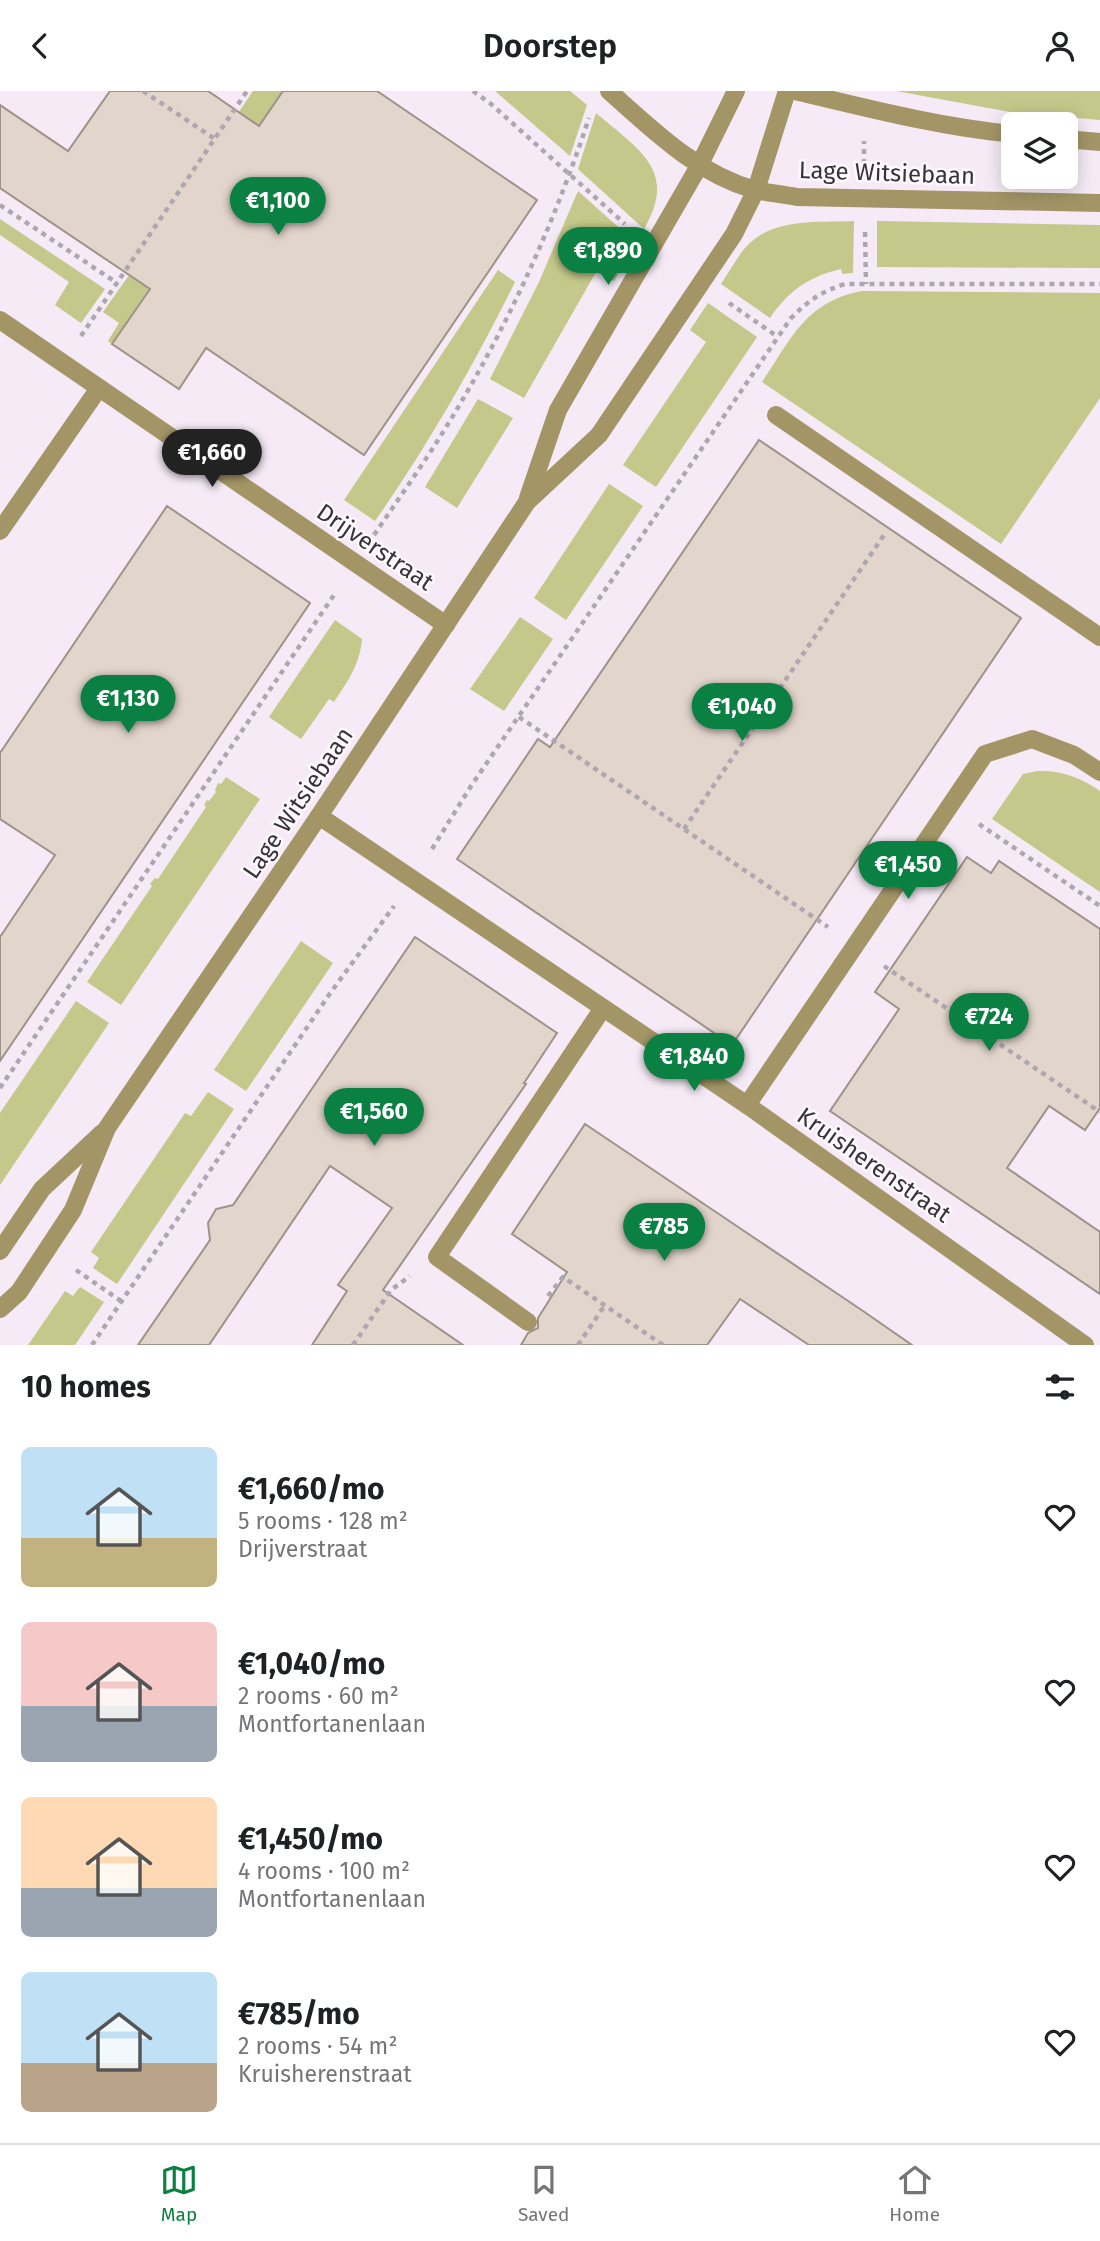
<!DOCTYPE html>
<meta charset="utf-8">
<style>
body{margin:0;font-family:"Fira Sans",sans-serif;background:#f6f6f6;color:#202124;height:100vh;display:flex;flex-direction:column;font-size:26px;white-space:nowrap}
*{box-sizing:border-box;margin:0}
p{font-size:23px;color:#757577}
.icon{flex:none;width:38px;height:38px;fill:none;stroke:currentColor;stroke-width:2;stroke-linecap:round;stroke-linejoin:round}
.map{position:relative;height:1254px;overflow:hidden}
.panel{display:flex;flex-direction:column;background:#fff;flex:1}
.panel>*{flex:none}
.fabs{position:absolute;left:1001px;top:21px;display:grid;gap:14px}
.fabs a{display:grid;place-items:center;width:77px;height:77px;border-radius:10px;background:#fff;box-shadow:0 4px 18px #0003;font-size:35px}
.price{position:absolute;translate:-50% -60px;padding:0 16px;border-radius:24px;background:#0b8043;color:#fff;font-size:23px;line-height:46px;filter:drop-shadow(0 2px 4px #0008)}
.price::after{content:'';position:absolute;left:50%;top:42px;width:21px;height:16px;margin-left:-10px;background:inherit;clip-path:polygon(0 0,100% 0,50% 100%)}
.price.selected{background:#222;color:#fff}
ul{padding:0;list-style:none}
li{display:flex;align-items:center;gap:21px;height:175px;padding:0 21px}
li span{display:grid;place-items:center;flex:none;width:196px;height:140px;border-radius:10px;color:#555}
li>.icon{margin-inline-start:auto}
span .icon{width:84px;height:84px;fill:#fffc;stroke-width:1}
li b{font-size:30px}
h2{display:flex;justify-content:space-between;align-items:center;height:84px;padding:0 21px;font-size:30px}
header{display:flex;justify-content:space-between;align-items:center;height:91px;padding:0 21px;background:#fff;font-size:32px;font-weight:600}
.tab-bar{display:flex;justify-content:space-around;align-items:center;height:98px;border-top:2px solid #e0e0e0;background:#fff;font-size:19px;color:#757577}
.tab-bar a{display:grid;justify-items:center;gap:4px}
.tab-bar .selected{color:#0b8043}
.map>svg:first-child{display:block}
</style>
<header><svg class="icon" aria-label="back" viewBox="0 0 24 24"><path d="M15 5l-7 7 7 7"/></svg>Doorstep<svg class="icon" aria-label="person" viewBox="0 0 24 24"><circle cx="12" cy="8" r="4"/><path d="M4 21q1-7 8-7t8 7"/></svg></header>
<div class="map">
<svg width="1100" height="1254" viewBox="0 0 1100 1254">
<rect width="100%" height="100%" fill="#f5eaf5"/>
<g fill="#c4c88a">
<polygon points="253,0 283,0 204,116 183,103"/>
<polygon points="495,0 570,0 587,14 570,65"/>
<polygon points="896,0 1100,0 1100,29 1010,21"/>
<path d="M 596,22 C 638,58 679,80 644,138 L 578,78 Z"/>
<polygon points="578,100 636,152 614,190 596,181 524,307 490,288 539,191"/>
<polygon points="0,128 105,198 81,232 55,214 69,191 0,144"/>
<path d="M 854,130 L 853,182 L 842,183 L 841,178 C 810,185 788,200 770,227 L 721,193 C 729,181 736,168 745,157 C 772,126 817,132 854,130 Z"/>
<polygon points="877,130 1100,134 1100,177 877,176"/>
<polygon points="166,173 112,253 108,250 119,232 103,221 132,180"/>
<path d="M 498,179 L 515,191 C 474,274 428,354 375,430 L 344,409 Z"/>
<path d="M 862,200 L 1100,202 L 1100,307 L 1001,453 L 762,291 C 791,248 806,210 862,200 Z"/>
<polygon points="708,212 757,246 656,396 623,374 706,251 690,239"/>
<polygon points="478,308 513,327 457,417 425,396"/>
<polygon points="609,393 643,415 566,529 534,507"/>
<polygon points="520,526 553,548 504,620 470,598"/>
<path d="M 335,529 L 362,548 C 360,573 348,590 334,611 L 329,608 L 301,648 L 269,626 Z"/>
<path d="M 1037,680 C 1061,679 1080,686 1100,700 L 1100,801 L 992,728 L 1023,683 Z"/>
<polygon points="226,686 260,708 121,914 87,891 152,795 150,793 155,787 158,788 206,716 204,714 207,709 209,710 216,701 215,699 218,692 221,693"/>
<polygon points="301,850 333,872 246,1000 214,979"/>
<polygon points="76,910 109,932 0,1094 0,1022"/>
<polygon points="208,1001 234,1018 117,1193 93,1177 99,1167 91,1161 185,1022 191,1025"/>
<polygon points="80,1196 104,1211 75,1254 28,1254 65,1200 73,1205"/>
</g>
<g fill="#e2d5cb" stroke="#9e9289" stroke-width="2">
<polygon points="110,0 208,0 259,35 283,0 377,0 537,109 364,364 206,257 179,298 112,253 150,198 0,97 0,14 68,60"/>
<polygon points="759,349 1021,527 732,954 457,768 538,648 550,656"/>
<polygon points="167,415 310,512 0,970 0,846 55,764 0,728 0,662"/>
<polygon points="967,766 991,782 999,770 1100,838 1100,1017 1085,1039 1049,1015 1007,1077 1100,1141 1100,1203 830,1020 899,918 875,901"/>
<polygon points="415,846 557,942 524,992 526,993 383,1199 463,1254 312,1254 347,1200 338,1194 392,1117 330,1075 209,1254 138,1254 210,1149 208,1132 216,1118 233,1114"/>
<polygon points="585,1033 863,1220 912,1254 809,1254 740,1208 707,1254 521,1254 528,1242 538,1237 538,1227 567,1181 512,1143"/>
</g>
<g fill="none" stroke-linecap="round" stroke-linejoin="round">
<g stroke="#afa7af" stroke-width="4.5" stroke-dasharray="5 5" stroke-linecap="butt">
<polyline points="143,0 215,48"/>
<polyline points="473,0 491,13 625,133"/>
<polyline points="864,73 864,50"/>
<polyline points="0,114 117,192"/>
<polyline points="865,141 866,193"/>
<polyline points="729,212 778,246"/>
<polyline points="81,245 247,0"/>
<path d="M 374,444 C 399,407 425,371 448,333 C 507,237 554,133 589,27"/>
<polyline points="519,626 828,836"/>
<polyline points="979,733 1100,815"/>
<polyline points="684,738 886,441"/>
<path d="M 432,758 L 471,695 L 791,227 C 808,210 822,200 845,193 L 1100,193"/>
<polyline points="884,875 1100,1021"/>
<polyline points="0,997 336,501"/>
<polyline points="76,1179 121,1210"/>
<polyline points="548,1205 563,1186 663,1254"/>
<polyline points="92,1254 331,901 394,815"/>
<polyline points="353,1254 391,1199 410,1185"/>
<polyline points="578,1254 605,1214"/>
</g>
<g stroke="#a39566" stroke-width="18">
<path d="M 609,0 C 654,40 696,82 755,99 C 768,102 783,103 797,106 L 1100,112"/>
<path d="M 795,0 C 866,17 940,36 1013,43"/>
<polyline points="1066,48 1100,51"/>
<polyline points="0,229 446,534"/>
<polyline points="776,324 1100,546"/>
<polyline points="528,407 558,319 699,75 736,0"/>
<polyline points="0,440 99,297"/>
<polyline points="319,725 747,1014 1085,1254"/>
<polyline points="747,1014 985,663 1032,648 1074,664 1100,681"/>
<polyline points="0,1160 42,1098 102,1042"/>
<polyline points="0,1218 19,1201 73,1119 107,1037 319,725 527,411 599,344 734,143 756,99 787,0"/>
<polyline points="528,1231 437,1166 603,917"/>
</g>
</g>
<g text-anchor="middle" stroke-width="5" stroke-linejoin="round" paint-order="stroke">
<g font-size="24" fill="#373337" stroke="#fef9fe">
<text transform="translate(887 82) rotate(2)" y="8">Lage Witsiebaan</text>
<text transform="translate(375 456) rotate(34)" y="8">Drijverstraat</text>
<text transform="translate(298 712) rotate(-56)" y="8">Lage Witsiebaan</text>
<text transform="translate(874 1074) rotate(35)" y="8">Kruisherenstraat</text>
</g>
</g>
</svg>
<div class="fabs">
<a><svg class="icon" aria-label="layers" viewBox="0 0 24 24"><path d="M12 4l9 5-9 5-9-5zM3 14l9 5 9-5"/></svg></a>
</div>
<b class="price" style="left:278px;top:146px">€1,100</b>
<b class="price" style="left:608px;top:196px">€1,890</b>
<b class="price selected" style="left:212px;top:398px">€1,660</b>
<b class="price" style="left:128px;top:644px">€1,130</b>
<b class="price" style="left:742px;top:652px">€1,040</b>
<b class="price" style="left:908px;top:810px">€1,450</b>
<b class="price" style="left:989px;top:962px">€724</b>
<b class="price" style="left:694px;top:1002px">€1,840</b>
<b class="price" style="left:374px;top:1057px">€1,560</b>
<b class="price" style="left:664px;top:1172px">€785</b>
</div>
<section class="panel">
<h2>10 homes<svg class="icon" aria-label="filters" viewBox="0 0 24 24"><path d="M4 7h16M4 17h16"/><circle cx="9" cy="7" r="2"/><circle cx="15" cy="17" r="2"/></svg></h2>
<ul>
<li><span style="background:linear-gradient(#bfe0f5 65%,#c2b280 0)"><svg class="icon" aria-label="home" viewBox="0 0 24 24"><path d="M3 11l9-7 9 7M6 9v11h12V9"/></svg></span><div><b>€1,660/mo</b><p>5 rooms · 128 m²</p><p>Drijverstraat</p></div><svg class="icon" aria-label="heart" viewBox="0 0 24 24"><path d="M12 20l-8-8c-3-5 5-10 8-4 3-6 11-1 8 4z"/></svg></li>
<li><span style="background:linear-gradient(#f6c9c9 60%,#9aa5b1 0)"><svg class="icon" aria-label="home" viewBox="0 0 24 24"><path d="M3 11l9-7 9 7M6 9v11h12V9"/></svg></span><div><b>€1,040/mo</b><p>2 rooms · 60 m²</p><p>Montfortanenlaan</p></div><svg class="icon" aria-label="heart" viewBox="0 0 24 24"><path d="M12 20l-8-8c-3-5 5-10 8-4 3-6 11-1 8 4z"/></svg></li>
<li><span style="background:linear-gradient(#ffd9b3 65%,#9aa5b1 0)"><svg class="icon" aria-label="home" viewBox="0 0 24 24"><path d="M3 11l9-7 9 7M6 9v11h12V9"/></svg></span><div><b>€1,450/mo</b><p>4 rooms · 100 m²</p><p>Montfortanenlaan</p></div><svg class="icon" aria-label="heart" viewBox="0 0 24 24"><path d="M12 20l-8-8c-3-5 5-10 8-4 3-6 11-1 8 4z"/></svg></li>
<li><span style="background:linear-gradient(#bfe0f5 65%,#b9a48a 0)"><svg class="icon" aria-label="home" viewBox="0 0 24 24"><path d="M3 11l9-7 9 7M6 9v11h12V9"/></svg></span><div><b>€785/mo</b><p>2 rooms · 54 m²</p><p>Kruisherenstraat</p></div><svg class="icon" aria-label="heart" viewBox="0 0 24 24"><path d="M12 20l-8-8c-3-5 5-10 8-4 3-6 11-1 8 4z"/></svg></li>
</ul>
</section>
<nav class="tab-bar">
<a class="selected"><svg class="icon" aria-label="map" viewBox="0 0 24 24"><path d="M3 6l6-2 6 2 6-2v14l-6 2-6-2-6 2zM9 4v14M15 6v14"/></svg>Map</a>
<a><svg class="icon" aria-label="saved" viewBox="0 0 24 24"><path d="M7 4h10v16l-5-4-5 4z"/></svg>Saved</a>
<a><svg class="icon" aria-label="home" viewBox="0 0 24 24"><path d="M3 11l9-7 9 7M6 9v11h12V9"/></svg>Home</a>
</nav>
